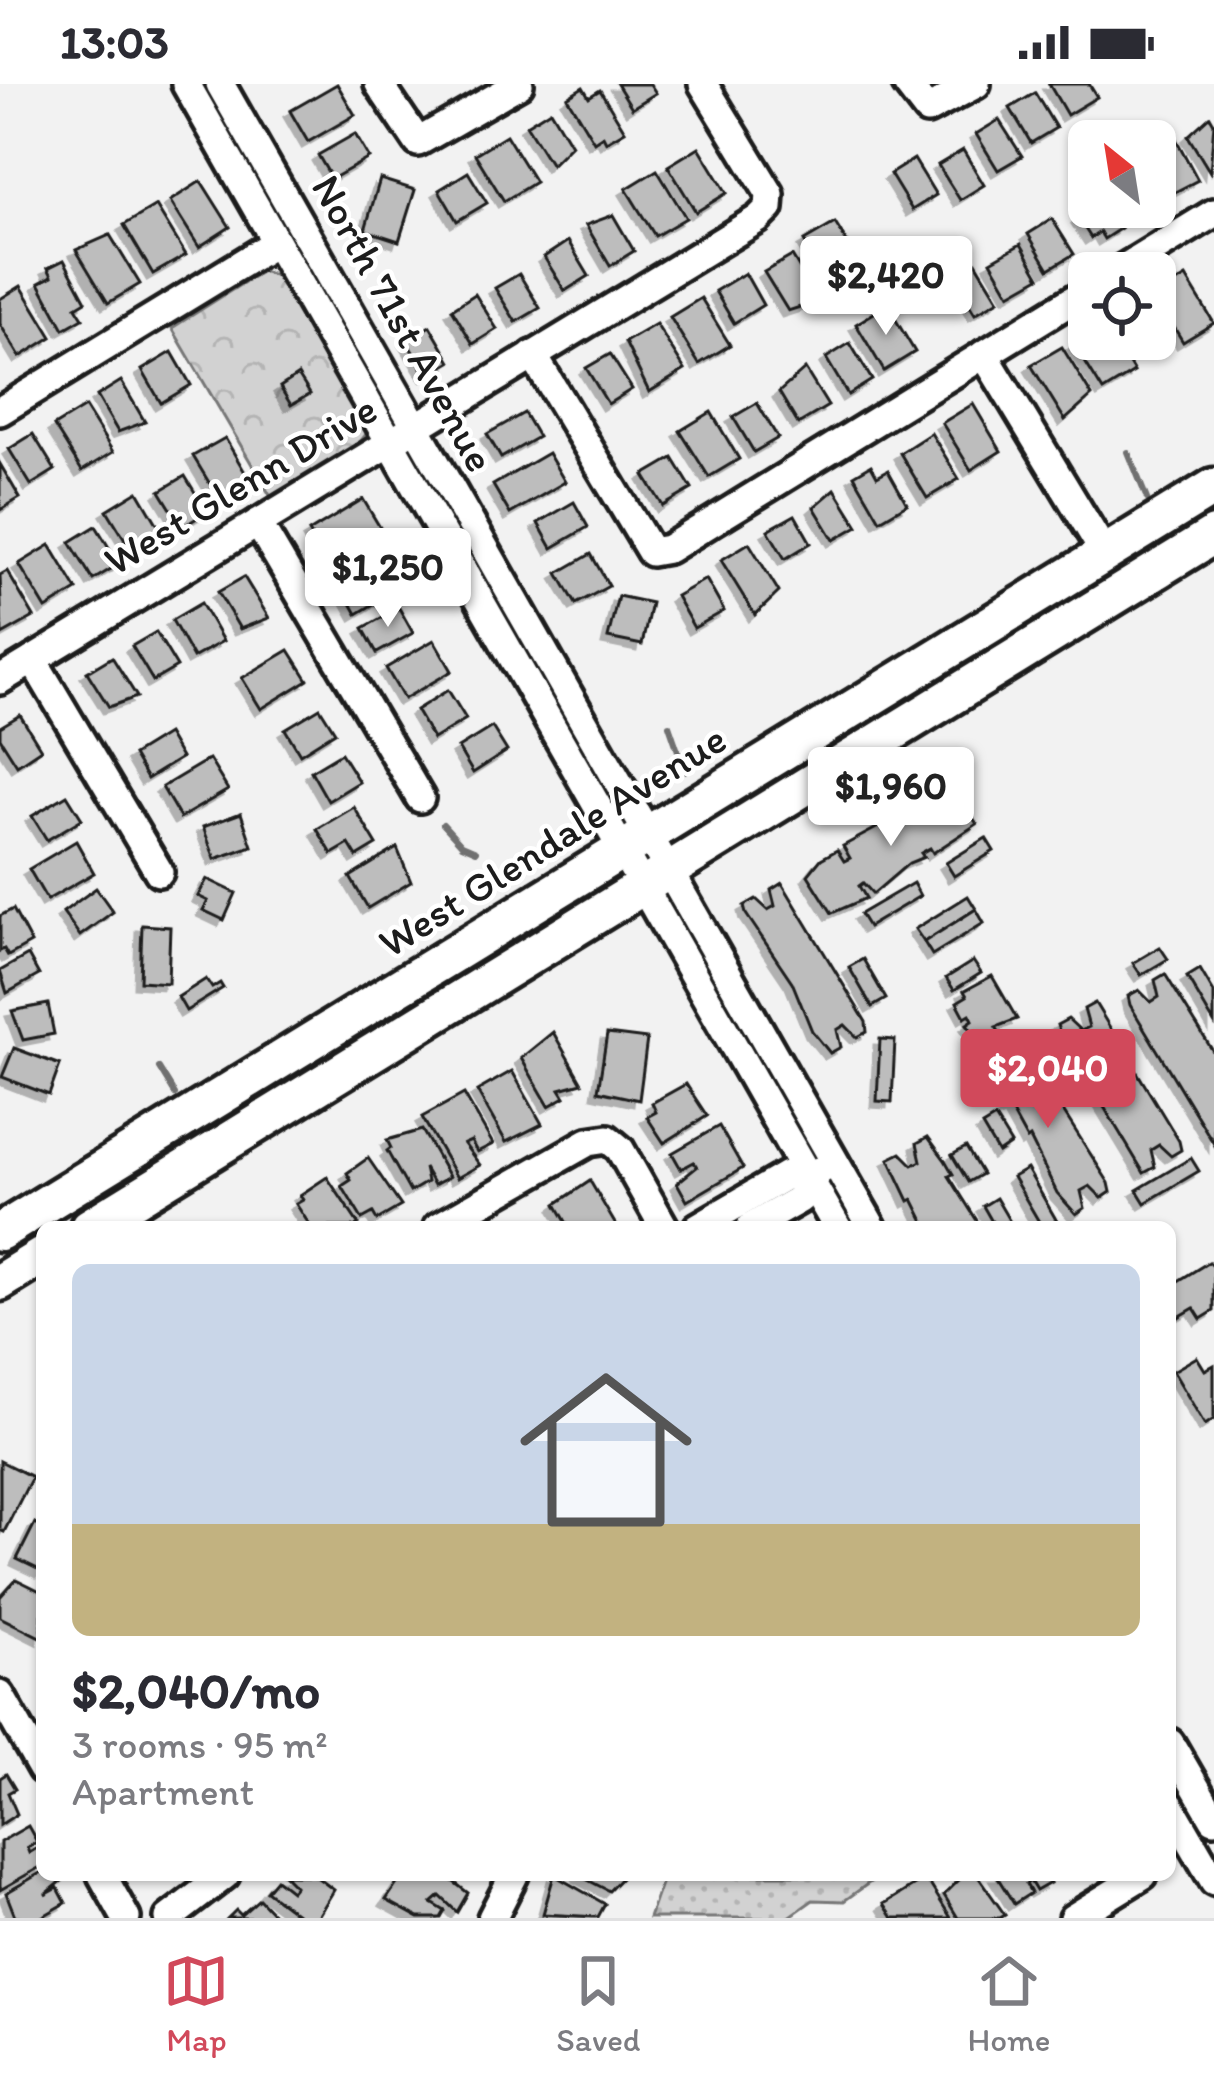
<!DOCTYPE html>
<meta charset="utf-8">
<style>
body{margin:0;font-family:Itim,sans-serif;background:#f7f7f7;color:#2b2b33;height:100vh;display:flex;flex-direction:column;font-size:45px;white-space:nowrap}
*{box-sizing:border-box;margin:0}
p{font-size:39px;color:#7c7c81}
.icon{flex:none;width:66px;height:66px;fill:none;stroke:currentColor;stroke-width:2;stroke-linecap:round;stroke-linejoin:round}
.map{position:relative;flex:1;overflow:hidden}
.panel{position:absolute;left:36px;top:1137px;width:1140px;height:660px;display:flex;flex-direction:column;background:#fff;border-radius:18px;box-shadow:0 3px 9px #0004}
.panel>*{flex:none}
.needle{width:78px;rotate:330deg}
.tools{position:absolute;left:1068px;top:36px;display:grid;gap:24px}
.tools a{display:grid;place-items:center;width:108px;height:108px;border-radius:18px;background:#fff;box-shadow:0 3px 9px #0004;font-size:60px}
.price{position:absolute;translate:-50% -102px;padding:0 27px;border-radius:12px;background:#fff;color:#222;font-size:39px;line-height:78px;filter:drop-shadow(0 3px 6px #0008)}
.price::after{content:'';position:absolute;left:50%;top:72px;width:36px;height:27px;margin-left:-18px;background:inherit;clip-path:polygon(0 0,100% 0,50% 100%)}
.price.active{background:#d1495b;color:#fff}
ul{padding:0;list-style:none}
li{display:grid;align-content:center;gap:24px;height:636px;padding:0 36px}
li+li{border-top:3px solid #e1e1e2}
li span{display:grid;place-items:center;height:372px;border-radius:18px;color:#555}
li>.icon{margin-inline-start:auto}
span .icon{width:216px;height:216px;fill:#fffc;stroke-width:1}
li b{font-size:51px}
.status{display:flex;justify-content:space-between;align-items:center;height:84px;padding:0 60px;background:#fff;direction:ltr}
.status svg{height:33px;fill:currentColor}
.tab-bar{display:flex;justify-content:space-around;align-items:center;height:168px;border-top:3px solid #e1e1e2;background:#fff;font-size:33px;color:#7c7c81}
.tab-bar a{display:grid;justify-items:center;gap:6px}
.tab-bar .active{color:#d1495b}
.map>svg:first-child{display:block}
</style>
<div class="status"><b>13:03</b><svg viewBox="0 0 49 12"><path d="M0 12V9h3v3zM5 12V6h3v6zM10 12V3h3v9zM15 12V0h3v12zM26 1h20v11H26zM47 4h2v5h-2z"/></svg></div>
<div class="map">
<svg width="1214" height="1834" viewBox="0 0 1214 1834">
<defs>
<pattern id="grass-dots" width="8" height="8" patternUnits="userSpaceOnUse" patternTransform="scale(3)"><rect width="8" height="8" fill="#d2d2d2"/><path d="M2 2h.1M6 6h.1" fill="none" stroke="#b4b4b4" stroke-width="1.8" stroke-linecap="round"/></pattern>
<pattern id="park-crowns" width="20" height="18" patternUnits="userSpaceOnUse" patternTransform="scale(3)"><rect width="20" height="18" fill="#d2d2d2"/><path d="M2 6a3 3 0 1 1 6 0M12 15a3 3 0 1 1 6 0" fill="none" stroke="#b4b4b4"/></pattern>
<filter id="shadow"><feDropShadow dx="-6" dy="6" stdDeviation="0" flood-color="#0004"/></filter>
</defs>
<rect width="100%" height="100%" fill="#f2f2f2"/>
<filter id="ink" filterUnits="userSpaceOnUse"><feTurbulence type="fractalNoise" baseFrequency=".00833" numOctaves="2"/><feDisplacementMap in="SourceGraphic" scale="24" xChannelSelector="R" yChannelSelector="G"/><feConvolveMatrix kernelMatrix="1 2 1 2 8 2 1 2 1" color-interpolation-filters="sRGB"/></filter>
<g filter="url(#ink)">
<polygon fill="url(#grass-dots)" stroke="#777" stroke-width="3" points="664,1791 880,1791 844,1817 813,1816 788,1834 649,1834"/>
<polygon fill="url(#park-crowns)" stroke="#777" stroke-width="3" points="262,187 283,194 367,349 357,362 271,413 172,244"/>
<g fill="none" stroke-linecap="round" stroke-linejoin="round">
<g stroke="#707070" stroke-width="6">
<polyline points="1128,368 1147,415"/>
<polyline points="669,641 685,687"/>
<polyline points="443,740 462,761 476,767"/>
<polyline points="159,984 175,1010"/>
</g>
</g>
<g fill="#bdbdbd" stroke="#1c1c1c" stroke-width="3" filter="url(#shadow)">
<polygon points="337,0 355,31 308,58 290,27"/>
<polygon points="617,0 650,0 656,9 632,24"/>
<polygon points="1049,0 1089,0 1097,13 1067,31"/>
<polygon points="583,3 589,13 600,6 625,47 606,58 603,52 594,58 567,13"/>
<polygon points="1035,9 1056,44 1031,59 1010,24"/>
<polygon points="550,26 571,61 551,81 526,41"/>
<polygon points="1210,32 1214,39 1210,88 1188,52"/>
<polygon points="999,36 1022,72 998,86 976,50"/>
<polygon points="355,50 369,74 332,95 318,71"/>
<polygon points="506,51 535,98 504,117 475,70"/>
<polygon points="1176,55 1198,96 1173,109 1155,66"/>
<polygon points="699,63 727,109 696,128 668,82"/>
<polygon points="963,66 984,101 960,116 938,81"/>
<polygon points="914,75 936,111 912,126 890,90"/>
<polygon points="657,86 686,134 655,152 626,105"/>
<polygon points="468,88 487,119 457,137 439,106"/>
<polygon points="380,95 415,106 399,157 365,146"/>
<polygon points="201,97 230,143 199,163 170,117"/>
<polygon points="156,122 186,171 153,190 124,141"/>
<polygon points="1095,123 1107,123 1121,144 1104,155 1100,148 1091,154 1078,134"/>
<polygon points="613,131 634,167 610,182 586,141"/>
<polygon points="1052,135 1074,170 1049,185 1028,150"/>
<polygon points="835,139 864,186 833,205 804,157"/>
<polygon points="110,151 140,200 108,219 76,166"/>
<polygon points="568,157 589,192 565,207 544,173"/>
<polygon points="1021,160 1040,193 1010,210 991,177"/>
<polygon points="792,172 819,217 788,227 764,188"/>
<polygon points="64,176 86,217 76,223 83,234 64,245 39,199 52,192 48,184"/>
<polygon points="976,178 999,216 975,230 952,193"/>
<polygon points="745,189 763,221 734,239 715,207"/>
<polygon points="519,190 540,224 516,238 495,204"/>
<polygon points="1186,193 1214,239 1183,258 1155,212"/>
<polygon points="21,202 52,253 20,273 0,240 0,215"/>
<polygon points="475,210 497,245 473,260 452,225"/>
<polygon points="701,214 730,261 699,280 670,233"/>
<polygon points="887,221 915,268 884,287 856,240"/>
<polygon points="656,240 685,286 649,308 625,258"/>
<polygon points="430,242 451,278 427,292 406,256"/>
<polygon points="1089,252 1114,255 1134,288 1103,307 1074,260"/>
<polygon points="850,259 872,296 848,311 826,274"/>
<polygon points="1062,263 1092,312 1065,336 1031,281"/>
<polygon points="172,268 191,301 161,319 142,286"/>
<polygon points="610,270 632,305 608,320 586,284"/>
<polygon points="805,285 828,322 798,340 779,308"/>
<polygon points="298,291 310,310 291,321 280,303"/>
<polygon points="121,297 145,338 118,348 97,312"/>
<polygon points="757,319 778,354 754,368 733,333"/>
<polygon points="973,320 1001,367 971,386 942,339"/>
<polygon points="85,323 113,368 82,387 54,342"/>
<polygon points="711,328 739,375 709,393 680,347"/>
<polygon points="524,329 538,353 501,374 487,350"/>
<polygon points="931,349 959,395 927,414 900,369"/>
<polygon points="33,350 55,386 31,401 9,365"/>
<polygon points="225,354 253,402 222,420 193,372"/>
<polygon points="548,369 565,398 510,430 493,401"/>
<polygon points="673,374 692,405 663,422 644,391"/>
<polygon points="0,380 20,414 0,426"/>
<polygon points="871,381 877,392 888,386 907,420 880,436 854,391"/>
<polygon points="185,392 207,428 182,443 160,407"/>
<polygon points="835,405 858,442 834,456 814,423"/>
<polygon points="138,407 165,453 135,472 107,426"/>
<polygon points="363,415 382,447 328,479 309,448"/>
<polygon points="574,418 588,443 552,464 538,439"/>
<polygon points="795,431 811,459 785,475 768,446"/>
<polygon points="96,442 119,480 93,496 70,458"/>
<polygon points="749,459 779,508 755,531 721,476"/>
<polygon points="50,461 77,506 46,525 19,480"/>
<polygon points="591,470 609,502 576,520 558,489"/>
<polygon points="391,473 407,500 357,530 347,512 364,502 359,493"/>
<polygon points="7,487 34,533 2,551 0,491"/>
<polygon points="244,493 269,534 240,545 218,508"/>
<polygon points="706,495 724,527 694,544 676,512"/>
<polygon points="618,512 651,519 642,561 608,554"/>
<polygon points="201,519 223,557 193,574 172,536"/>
<polygon points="399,524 413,549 377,569 363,544"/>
<polygon points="156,548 177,583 153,597 132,562"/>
<polygon points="434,556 452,587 404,615 386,584"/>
<polygon points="289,566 308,596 261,625 242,594"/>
<polygon points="112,573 137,613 109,623 87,588"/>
<polygon points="448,606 466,635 433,655 416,626"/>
<polygon points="320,624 335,648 300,670 285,645"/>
<polygon points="20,631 41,665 17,681 0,654 0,643"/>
<polygon points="492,643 507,667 473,689 458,664"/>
<polygon points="167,650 181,674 147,695 133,671"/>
<polygon points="341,669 359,698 328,717 311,687"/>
<polygon points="209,675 228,706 180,734 162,703"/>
<polygon points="951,699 977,740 933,769 930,764 921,769 924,773 909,779 873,810 863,799 859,802 866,814 832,829 808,791 821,775 837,766 844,777 850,774 843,762 899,732 902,736 910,732 907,727"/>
<polygon points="67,711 82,735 47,756 32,732"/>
<polygon points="354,723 377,761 357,773 349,760 332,770 317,745"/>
<polygon points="241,729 252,762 215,775 203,743"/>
<polygon points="986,754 994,767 954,792 946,779"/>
<polygon points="76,757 94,789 47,816 29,785"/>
<polygon points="397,764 411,798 368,824 350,793"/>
<polygon points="207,795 236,809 224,836 203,826 208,817 198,812"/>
<polygon points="782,799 866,938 867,948 857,953 845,941 837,946 841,963 830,969 812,947 792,898 746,830 744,822 756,815 768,826 775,822 771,806"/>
<polygon points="913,799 920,812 868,843 860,830"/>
<polygon points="96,804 113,828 80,852 63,828"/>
<polygon points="968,812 976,825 924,858 915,845"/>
<polygon points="13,825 31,859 8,872 4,865 0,867 0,832"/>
<polygon points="976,825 984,839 932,871 924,858"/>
<polygon points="142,841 170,843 168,899 140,897"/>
<polygon points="1160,863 1168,875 1141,891 1133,879"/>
<polygon points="28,871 39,891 7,909 0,887"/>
<polygon points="863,875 886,915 872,923 849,883"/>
<polygon points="973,877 981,889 954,906 946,894"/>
<polygon points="1200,885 1214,909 1214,939 1187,893"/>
<polygon points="1165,890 1214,969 1214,1060 1130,921 1128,912 1139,906 1151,918 1159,913 1155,896"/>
<polygon points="992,892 1017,935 996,943 1000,949 982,960 967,940 973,936 970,930 965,933 957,918 967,912 964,907"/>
<polygon points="206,895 212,904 220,899 223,904 186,927 178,913"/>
<polygon points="1095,919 1179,1057 1181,1066 1171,1072 1159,1061 1151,1066 1155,1083 1144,1089 1060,950 1057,941 1068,935 1081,947 1089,943 1084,925"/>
<polygon points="48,920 54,950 23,956 12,927"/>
<polygon points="553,948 582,999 560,1005 565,1013 549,1022 521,974"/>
<polygon points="607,950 647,955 639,1016 598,1007"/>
<polygon points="880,955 895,956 892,1018 877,1017"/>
<polygon points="1022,963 1109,1099 1111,1108 1102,1114 1090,1102 1081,1107 1085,1124 1076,1130 1057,1109 1030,1054 1027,1056 1010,1025 1005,1027 988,994 985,985 997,977 1010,990 1017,986 1012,969"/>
<polygon points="14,964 60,981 49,1011 2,993"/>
<polygon points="512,987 542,1040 506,1058 477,1007"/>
<polygon points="686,1000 707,1032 664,1059 647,1033 656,1028 652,1019"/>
<polygon points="464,1010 493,1060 477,1068 471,1057 464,1060 480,1081 457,1094 422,1033"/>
<polygon points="995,1034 1011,1060 998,1069 982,1042"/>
<polygon points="719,1042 743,1084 687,1117 677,1099 697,1083 694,1078 681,1085 672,1069"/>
<polygon points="422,1046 449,1093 434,1101 424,1084 427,1098 410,1108 387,1067 391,1064 387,1056"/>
<polygon points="928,1053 945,1076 953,1090 949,1092 981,1143 927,1143 913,1115 909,1117 889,1075 901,1069 913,1081 921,1077 917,1059"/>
<polygon points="966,1063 982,1090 968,1098 952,1071"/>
<polygon points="368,1074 401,1122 377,1136 373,1129 362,1135 342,1102 351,1096 347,1089"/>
<polygon points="1191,1074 1199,1087 1145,1119 1137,1106"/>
<polygon points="1027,1085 1058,1139 1051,1143 1042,1143 1013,1093"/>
<polygon points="327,1093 359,1141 355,1143 311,1143 296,1120 303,1116 300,1111"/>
<polygon points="590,1097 617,1143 569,1143 556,1120"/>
<polygon points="996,1114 1013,1143 995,1143 983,1122"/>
<polygon points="1209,1178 1214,1183 1214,1227 1201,1235 1194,1224 1177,1234 1170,1223 1170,1202"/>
<polygon points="1197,1273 1205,1286 1214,1281 1214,1335 1205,1341 1173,1287"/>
<polygon points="0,1377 32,1393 4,1448 0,1446"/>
<polygon points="35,1439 42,1442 42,1487 17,1475"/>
<polygon points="16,1495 42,1508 42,1554 0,1533 0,1513"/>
<polygon points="6,1690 15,1705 8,1709 17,1730 0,1741 0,1694"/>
<polygon points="28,1742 37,1758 27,1764 29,1769 42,1761 42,1782 0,1806 0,1758"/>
<polygon points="42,1788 62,1797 45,1811 58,1804 66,1819 40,1834 15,1832 6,1809"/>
<polygon points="314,1791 334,1806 317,1834 302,1834 266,1807 276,1795 291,1807 295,1802 284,1791"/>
<polygon points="403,1791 445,1791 468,1809 457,1828 440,1812 432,1819 445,1827 441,1834 419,1834 386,1816"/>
<polygon points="554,1791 605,1820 598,1833 543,1830"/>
<polygon points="578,1791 624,1791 609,1807"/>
<polygon points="977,1791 1005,1831 1000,1834 958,1834 944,1811 962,1793"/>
<polygon points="996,1791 1045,1791 1050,1799 1036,1807 1030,1797 1026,1800 1031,1809 1014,1820"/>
<polygon points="926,1794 951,1834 893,1834 884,1820"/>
<polygon points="259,1815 277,1834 228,1834 236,1826 241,1831"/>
</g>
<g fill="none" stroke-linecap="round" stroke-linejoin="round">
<g stroke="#1c1c1c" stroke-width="36">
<g id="minor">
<polyline points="186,0 837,1143"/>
<polyline points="220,0 872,1143"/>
<polyline points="379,0 418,58 519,0"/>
<polyline points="907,0 927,26 976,0"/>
<polyline points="1116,189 1214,129"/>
<polyline points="984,270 1105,470"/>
<polyline points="533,271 651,468 668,465 1089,206"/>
<polyline points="0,327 275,159"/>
<polyline points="258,439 420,714"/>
<polyline points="33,576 159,788"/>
<polyline points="0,596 758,135 769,124 770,110 703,0"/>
<polyline points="438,1143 588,1058 608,1055 620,1065 664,1143"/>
<polyline points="698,1143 787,1091 808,1093 821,1086"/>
<polyline points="751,1143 800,1115 808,1093"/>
<polyline points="0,1611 42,1685"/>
<polyline points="1170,1659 1214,1735"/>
<polyline points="1170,1721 1214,1797"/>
<polyline points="102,1791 126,1834"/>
<polyline points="169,1834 225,1791"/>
<polyline points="492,1834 514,1791"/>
<polyline points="1073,1834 1143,1791"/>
</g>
</g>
<g stroke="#1c1c1c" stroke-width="45">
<g id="major">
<polyline points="89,1143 1214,451"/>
<polyline points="0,1148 1214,403"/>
<polyline points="0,1198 42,1172"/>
</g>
</g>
<use href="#minor" stroke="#fff" stroke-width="27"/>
<use href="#major" stroke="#fff" stroke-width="36"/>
</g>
</g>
<g text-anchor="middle" stroke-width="9" stroke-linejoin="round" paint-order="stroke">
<g font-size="42" fill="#1c1c1c" stroke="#fff">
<text transform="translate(404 239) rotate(61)" y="15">North 71st Avenue</text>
<text transform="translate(240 400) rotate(-31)" y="15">West Glenn Drive</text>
<text transform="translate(552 756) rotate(-32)" y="15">West Glendale Avenue</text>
</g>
</g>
</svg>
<div class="tools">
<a><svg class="needle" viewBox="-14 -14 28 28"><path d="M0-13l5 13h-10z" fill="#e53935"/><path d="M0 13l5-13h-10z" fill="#7c7c81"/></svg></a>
<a><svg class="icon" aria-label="locate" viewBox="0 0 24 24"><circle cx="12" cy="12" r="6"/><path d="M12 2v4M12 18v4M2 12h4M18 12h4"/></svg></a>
</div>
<b class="price" style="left:886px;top:254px">$2,420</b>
<b class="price" style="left:388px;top:546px">$1,250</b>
<b class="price" style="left:891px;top:765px">$1,960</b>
<b class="price active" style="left:1048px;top:1047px">$2,040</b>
<section class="panel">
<ul>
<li><span style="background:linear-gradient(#c9d6e8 70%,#c2b280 0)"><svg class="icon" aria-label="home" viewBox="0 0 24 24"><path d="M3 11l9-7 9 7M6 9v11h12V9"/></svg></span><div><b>$2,040/mo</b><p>3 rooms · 95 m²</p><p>Apartment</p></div></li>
</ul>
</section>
</div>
<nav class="tab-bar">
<a class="active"><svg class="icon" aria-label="map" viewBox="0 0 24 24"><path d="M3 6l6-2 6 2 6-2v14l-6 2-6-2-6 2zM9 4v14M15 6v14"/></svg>Map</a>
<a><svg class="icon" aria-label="saved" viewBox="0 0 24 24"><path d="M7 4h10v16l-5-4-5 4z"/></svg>Saved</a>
<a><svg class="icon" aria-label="home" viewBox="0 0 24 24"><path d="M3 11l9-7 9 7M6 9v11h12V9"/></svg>Home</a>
</nav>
